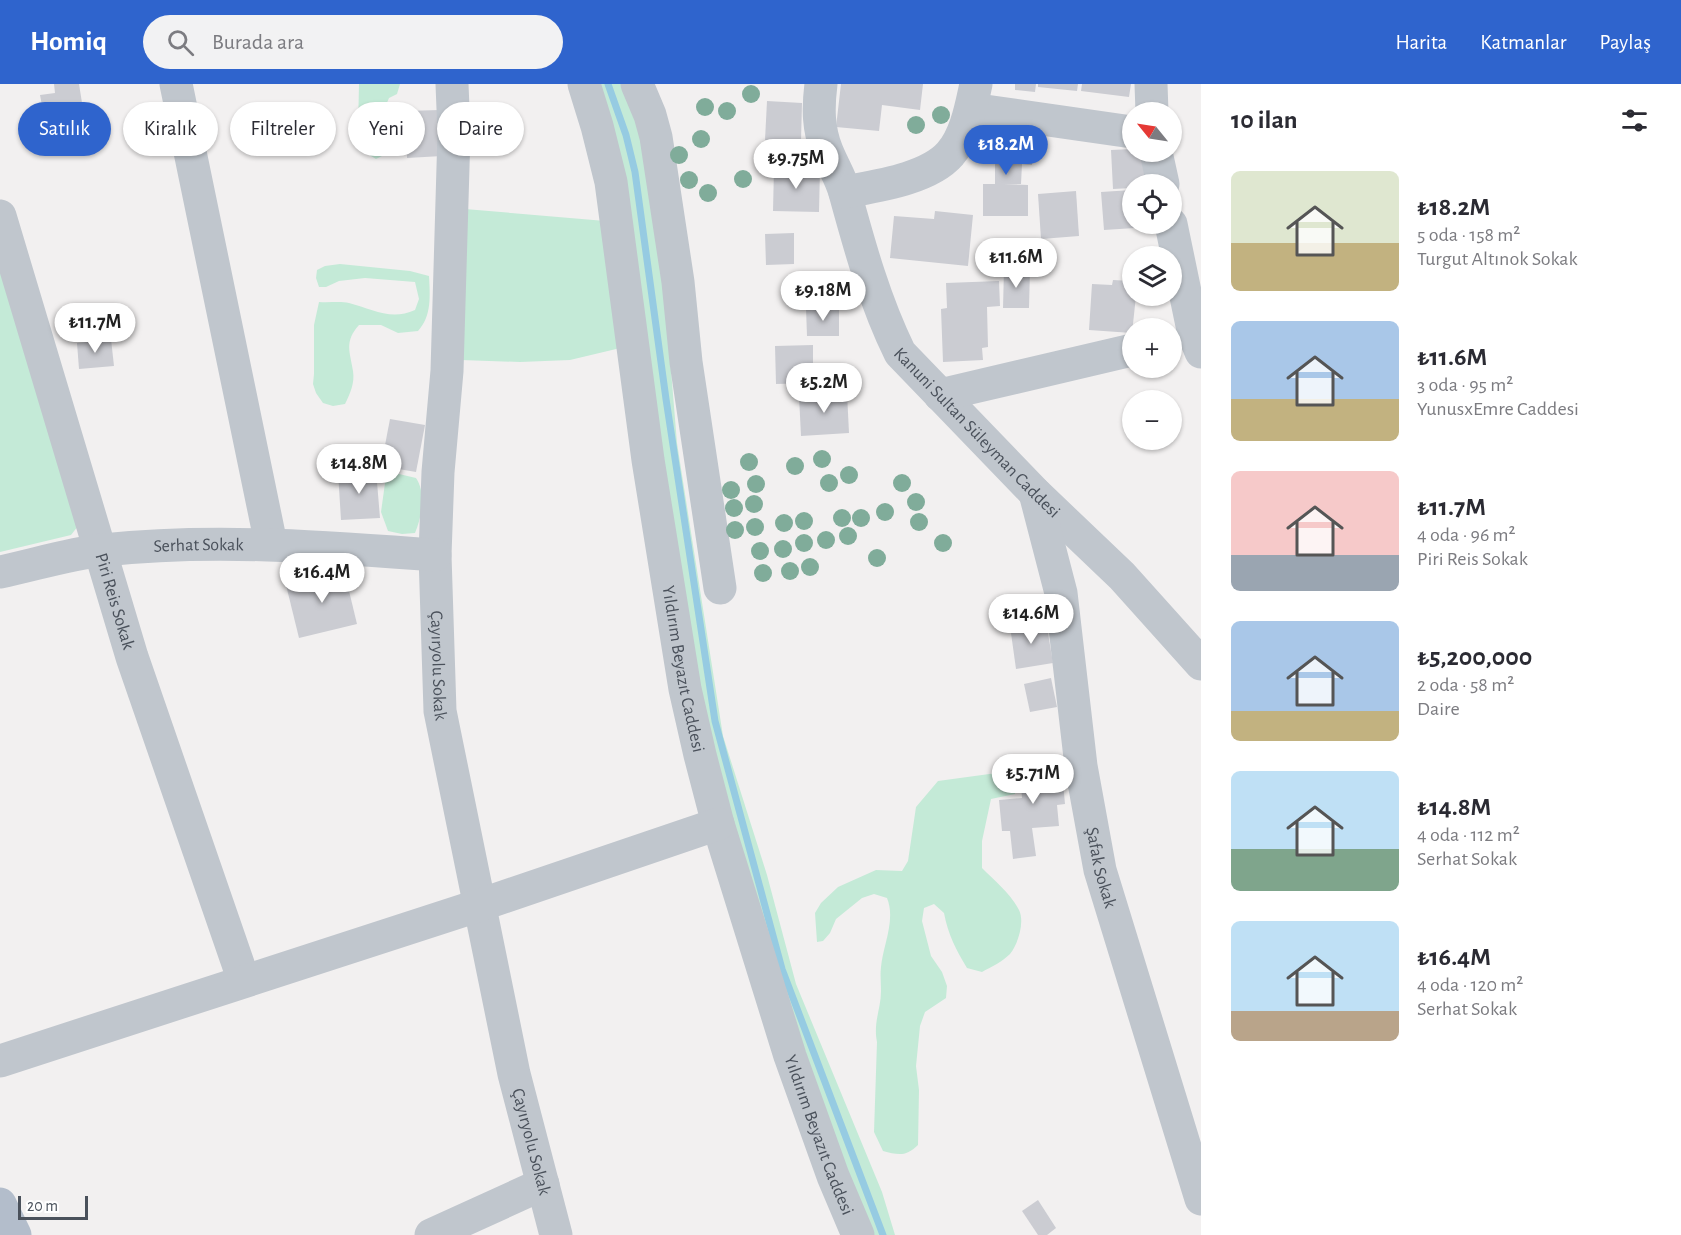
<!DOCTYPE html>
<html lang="tr">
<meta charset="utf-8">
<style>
body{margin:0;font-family:"Alegreya Sans",sans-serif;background:#f2f2f3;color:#2b2b33;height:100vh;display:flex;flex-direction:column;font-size:22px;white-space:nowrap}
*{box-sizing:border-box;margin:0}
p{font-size:20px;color:#7c7c81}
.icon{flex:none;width:33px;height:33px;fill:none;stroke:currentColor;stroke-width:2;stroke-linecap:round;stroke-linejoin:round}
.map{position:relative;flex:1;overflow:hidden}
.sheet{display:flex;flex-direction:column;background:#fff;width:480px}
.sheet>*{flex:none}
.top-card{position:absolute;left:18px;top:18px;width:570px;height:54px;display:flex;gap:12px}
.needle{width:39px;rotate:300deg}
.buttons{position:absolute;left:1122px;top:18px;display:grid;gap:12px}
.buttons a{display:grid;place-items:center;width:60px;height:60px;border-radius:50%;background:#fff;box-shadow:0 2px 4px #0004;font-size:30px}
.scale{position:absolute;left:18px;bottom:15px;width:70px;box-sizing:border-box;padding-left:6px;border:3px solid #4a515b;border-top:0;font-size:16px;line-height:21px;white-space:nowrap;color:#4a515b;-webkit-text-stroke:4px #fff;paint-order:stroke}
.price{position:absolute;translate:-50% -51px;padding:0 14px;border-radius:21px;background:#fff;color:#222;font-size:20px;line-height:39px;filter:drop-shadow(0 2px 3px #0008)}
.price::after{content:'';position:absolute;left:50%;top:36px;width:18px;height:14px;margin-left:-9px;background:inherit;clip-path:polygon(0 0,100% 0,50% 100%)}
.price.on{background:#2f64cd;color:#fff}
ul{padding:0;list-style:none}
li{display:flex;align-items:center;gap:18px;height:150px;padding:0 30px}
li span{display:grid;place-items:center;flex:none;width:168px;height:120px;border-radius:9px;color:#555}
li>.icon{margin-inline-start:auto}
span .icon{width:72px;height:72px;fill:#fffc;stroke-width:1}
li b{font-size:26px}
h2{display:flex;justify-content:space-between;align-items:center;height:72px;padding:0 30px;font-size:26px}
.pill{padding:0 21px;border-radius:27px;background:#fff;box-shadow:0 2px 4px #0004;font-size:21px;line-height:54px}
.pill.on{background:#2f64cd;color:#fff}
header{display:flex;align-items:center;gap:36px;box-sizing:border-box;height:84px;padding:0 30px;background:#2f64cd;color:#fff}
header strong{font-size:28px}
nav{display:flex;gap:33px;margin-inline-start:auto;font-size:21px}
.search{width:420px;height:54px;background:#f2f2f3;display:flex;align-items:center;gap:15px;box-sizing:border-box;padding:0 21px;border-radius:33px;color:#7c7c81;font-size:22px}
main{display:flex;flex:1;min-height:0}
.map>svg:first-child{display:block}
</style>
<header>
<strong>Homiq</strong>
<div class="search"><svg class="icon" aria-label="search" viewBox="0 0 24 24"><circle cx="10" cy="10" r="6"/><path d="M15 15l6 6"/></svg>Burada ara</div>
<nav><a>Harita</a><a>Katmanlar</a><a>Paylaş</a></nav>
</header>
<main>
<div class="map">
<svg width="1201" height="1151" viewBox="0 0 1201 1151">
<rect width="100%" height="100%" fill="#f2f0f0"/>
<g fill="#c4ead7">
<path d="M 359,0 L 400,0 L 397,10 L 389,14 C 380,32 382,50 388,69 L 376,75 L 366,69 L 358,46 Z"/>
<polygon points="596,0 623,0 646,65 660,152 677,359 723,652 767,791 796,900 882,1108 895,1151 864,1151 828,1059 706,646"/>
<polygon points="465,125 617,138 633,261 570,276 520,278 461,276"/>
<polygon points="0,166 78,442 71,451 0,468"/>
<path d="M 340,180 L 410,187 L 429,192 C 430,211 432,232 418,247 L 398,249 L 381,241 L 359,241 C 344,258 350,267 353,287 C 355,299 350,310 345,320 L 333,322 L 323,319 L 316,309 L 313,300 L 314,290 L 314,241 L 319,218 C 329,219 340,217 349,219 C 372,225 391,237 415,226 L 419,215 L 415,198 L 365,194 L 339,197 L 326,203 L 319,203 L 316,194 L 317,186 L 325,182 Z"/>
<path d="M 399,390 L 416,394 C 426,409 422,432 415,449 L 402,450 L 388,447 L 381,428 L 386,392 Z"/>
<path d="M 1004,688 L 1014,689 L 1015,710 L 991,715 L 982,757 L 982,784 C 994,796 1011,810 1019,826 C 1025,838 1018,860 1010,870 C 1002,878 991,883 982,888 L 967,884 C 956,866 948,850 944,829 L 934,820 L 924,824 L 922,837 L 931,872 L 942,888 L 947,902 L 946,914 L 925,928 L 920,942 L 916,982 L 919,1006 L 918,1061 C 906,1073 898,1071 883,1067 L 874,1048 L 877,958 C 873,938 881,925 881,907 C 881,899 880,891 881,883 C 883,861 896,836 887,814 L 874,810 L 862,814 L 836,835 L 830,849 L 823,857 L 817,858 L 815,829 L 821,819 L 838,803 L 876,786 L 902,787 L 908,777 L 916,723 L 938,697 Z"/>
</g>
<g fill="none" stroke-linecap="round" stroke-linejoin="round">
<polyline stroke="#96cbe2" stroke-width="7" points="608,0 626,51 635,88 666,315 715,637 782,885 883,1151"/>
</g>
<g fill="#cbccd2">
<polygon points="54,0 79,0 83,25 44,32 40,11 55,9"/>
<polygon points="841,0 923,0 920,26 882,21 879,47 836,43"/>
<polygon points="1015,0 1036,0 1035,8 1015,6"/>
<polygon points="1038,0 1078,0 1077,7 1038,3"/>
<polygon points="1082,0 1131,0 1129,13 1081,7"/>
<polygon points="767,17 802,19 801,57 765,56"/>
<polygon points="440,26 442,72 407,74 405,27"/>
<polygon points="981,54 1033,56 1032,81 1022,80 1021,100 1004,100 1028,101 1028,132 983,132 983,100 995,100 995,80 980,79"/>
<polygon points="1132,65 1132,68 1145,68 1147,100 1132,100 1132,104 1113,105 1111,66"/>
<polygon points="774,84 820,85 819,128 773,127"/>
<polygon points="1132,106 1132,140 1150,140 1150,143 1104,146 1101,108"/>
<polygon points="1076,107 1079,152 1041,155 1038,110"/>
<polygon points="935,127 973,131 968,182 890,174 894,132 934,135"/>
<polygon points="794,149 794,180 766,181 765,150"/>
<polygon points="1004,185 1030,186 1029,224 1003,224"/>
<polygon points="1113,196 1132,197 1132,212 1136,212 1132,249 1089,246 1092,200 1112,201"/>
<polygon points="999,197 1000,222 987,223 988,263 982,264 983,276 943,278 941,225 947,224 946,199"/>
<polygon points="806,224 839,224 839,252 807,252"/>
<polygon points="111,255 114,282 79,285 77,259"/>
<polygon points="813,261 813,299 776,300 775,262"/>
<polygon points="847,309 849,349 801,352 799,312"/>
<polygon points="390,335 425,341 416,388 381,382"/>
<polygon points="376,386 380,434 341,436 338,388"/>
<polygon points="344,486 357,540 299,554 286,501"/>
<polygon points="1046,537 1053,579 1016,585 1010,542"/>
<polygon points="1051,594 1057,623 1030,628 1024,600"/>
<polygon points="1061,676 1065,720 1057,721 1059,742 1032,744 1036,772 1013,775 1010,747 1002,747 999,716 1022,714 1019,680"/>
<polygon points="1038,1116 1056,1144 1047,1151 1038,1151 1022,1127"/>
</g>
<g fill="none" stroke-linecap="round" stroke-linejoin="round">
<g stroke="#c0c6cd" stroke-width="33">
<polyline points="176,0 271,460"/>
<path id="s1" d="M 452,0 L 454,49 L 447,287 L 438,388 L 435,471 L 440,627 L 514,990 L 556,1151"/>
<path id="s2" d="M 584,0 L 597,42 L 611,98 L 648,376 L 685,605 L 700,671 L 718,740 L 790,972 L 833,1092 L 858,1151"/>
<polyline points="637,0 650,31 656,53 678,198 686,278 720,504"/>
<path id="s3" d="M 821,0 C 818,24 818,45 827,67 C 833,82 841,94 845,109 C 860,164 875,218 900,269 L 1035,409 L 1122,492 L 1201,580"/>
<polyline points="1151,0 1152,28"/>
<polyline points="971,25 1132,48"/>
<polyline points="1156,68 1163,100"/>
<path d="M 845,108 C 876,102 928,95 950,70 C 966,52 971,23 976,0"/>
<path id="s4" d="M 0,132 L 132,573 L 244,897"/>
<polyline points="1171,140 1194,251 1201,268"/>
<polyline points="940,311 1132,266"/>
<path id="s5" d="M 1035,409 L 1061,509 L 1081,682 L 1100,786 L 1201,1115"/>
<path id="s6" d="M 0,488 C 34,481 68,470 103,466 C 214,454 324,463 435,471"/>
<polyline points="0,977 480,821 718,740"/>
<polyline points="431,1151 543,1100"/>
</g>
<polyline stroke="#b3bdcb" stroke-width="33" points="0,1120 15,1151"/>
</g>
<g fill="#80ac9a">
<circle cx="751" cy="10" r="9"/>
<circle cx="705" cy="23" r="9"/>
<circle cx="727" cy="27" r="9"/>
<circle cx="941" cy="31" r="9"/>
<circle cx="916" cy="41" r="9"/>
<circle cx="701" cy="55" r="9"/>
<circle cx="679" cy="71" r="9"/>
<circle cx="743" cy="95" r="9"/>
<circle cx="689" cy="96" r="9"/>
<circle cx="708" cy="109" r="9"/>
<circle cx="822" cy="375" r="9"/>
<circle cx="749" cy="378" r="9"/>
<circle cx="795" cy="382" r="9"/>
<circle cx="849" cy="391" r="9"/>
<circle cx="829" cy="399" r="9"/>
<circle cx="902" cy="399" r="9"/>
<circle cx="756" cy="400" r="9"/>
<circle cx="731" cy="406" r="9"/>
<circle cx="916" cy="418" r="9"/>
<circle cx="754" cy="420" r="9"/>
<circle cx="734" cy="424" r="9"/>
<circle cx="885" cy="428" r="9"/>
<circle cx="842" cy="434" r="9"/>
<circle cx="861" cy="434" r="9"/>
<circle cx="804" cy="437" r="9"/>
<circle cx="919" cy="438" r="9"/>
<circle cx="784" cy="439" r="9"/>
<circle cx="755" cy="443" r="9"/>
<circle cx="735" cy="446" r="9"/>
<circle cx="848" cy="452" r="9"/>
<circle cx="826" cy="456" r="9"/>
<circle cx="804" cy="459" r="9"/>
<circle cx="943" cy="459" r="9"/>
<circle cx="783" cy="465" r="9"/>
<circle cx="760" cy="467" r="9"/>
<circle cx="877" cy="474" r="9"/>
<circle cx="810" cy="483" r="9"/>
<circle cx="790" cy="487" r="9"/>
<circle cx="763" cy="489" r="9"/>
</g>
<g text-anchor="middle" stroke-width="5" stroke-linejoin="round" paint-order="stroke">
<g font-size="18" fill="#4a515b" stroke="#fff">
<text dy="6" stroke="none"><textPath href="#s3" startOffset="394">Kanuni Sultan Süleyman Caddesi</textPath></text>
<text dy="6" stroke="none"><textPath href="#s6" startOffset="201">Serhat Sokak</textPath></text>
<text dy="6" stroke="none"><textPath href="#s4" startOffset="402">Piri Reis Sokak</textPath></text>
<text dy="6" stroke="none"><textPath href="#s1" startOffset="582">Çayıryolu Sokak</textPath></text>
<text dy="6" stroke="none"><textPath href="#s2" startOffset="594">Yıldırım Beyazıt Caddesi</textPath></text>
<text dy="6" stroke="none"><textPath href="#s5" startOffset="381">Şafak Sokak</textPath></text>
<text dy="6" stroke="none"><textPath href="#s2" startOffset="1080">Yıldırım Beyazıt Caddesi</textPath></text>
<text dy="6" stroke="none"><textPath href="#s1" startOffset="1068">Çayıryolu Sokak</textPath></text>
</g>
</g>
</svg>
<div class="buttons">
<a><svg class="needle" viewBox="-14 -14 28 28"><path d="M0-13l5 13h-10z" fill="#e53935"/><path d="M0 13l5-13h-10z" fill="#7c7c81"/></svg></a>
<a><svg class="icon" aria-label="locate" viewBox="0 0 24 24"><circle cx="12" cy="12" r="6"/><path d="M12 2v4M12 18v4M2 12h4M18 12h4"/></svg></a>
<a><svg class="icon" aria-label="layers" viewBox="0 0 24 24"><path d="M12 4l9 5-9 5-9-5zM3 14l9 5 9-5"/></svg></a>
<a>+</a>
<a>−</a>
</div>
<div class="scale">20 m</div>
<b class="price on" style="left:1006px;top:92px">₺18.2M</b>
<b class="price" style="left:796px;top:106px">₺9.75M</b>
<b class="price" style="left:1016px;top:205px">₺11.6M</b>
<b class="price" style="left:823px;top:238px">₺9.18M</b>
<b class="price" style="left:95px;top:270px">₺11.7M</b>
<b class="price" style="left:824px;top:330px">₺5.2M</b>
<b class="price" style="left:359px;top:411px">₺14.8M</b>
<b class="price" style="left:322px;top:520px">₺16.4M</b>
<b class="price" style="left:1031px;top:561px">₺14.6M</b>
<b class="price" style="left:1033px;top:721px">₺5.71M</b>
<div class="top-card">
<a class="pill on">Satılık</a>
<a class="pill">Kiralık</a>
<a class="pill">Filtreler</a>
<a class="pill">Yeni</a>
<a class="pill">Daire</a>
</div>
</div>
<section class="sheet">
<h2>10 ilan<svg class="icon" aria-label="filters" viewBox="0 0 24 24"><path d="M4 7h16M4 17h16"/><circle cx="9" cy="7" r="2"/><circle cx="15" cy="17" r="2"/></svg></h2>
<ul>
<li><span style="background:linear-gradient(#dfe7d0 60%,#c2b280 0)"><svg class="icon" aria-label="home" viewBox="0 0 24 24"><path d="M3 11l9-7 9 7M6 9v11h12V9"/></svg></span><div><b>₺18.2M</b><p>5 oda · 158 m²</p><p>Turgut Altınok Sokak</p></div></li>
<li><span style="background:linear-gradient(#a9c7e8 65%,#c2b280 0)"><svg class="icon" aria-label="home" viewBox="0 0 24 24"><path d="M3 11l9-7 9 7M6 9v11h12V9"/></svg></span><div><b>₺11.6M</b><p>3 oda · 95 m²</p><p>YunusxEmre Caddesi</p></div></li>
<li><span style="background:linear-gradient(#f6c9c9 70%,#9aa5b1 0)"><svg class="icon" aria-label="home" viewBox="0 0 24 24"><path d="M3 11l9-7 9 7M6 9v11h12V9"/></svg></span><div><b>₺11.7M</b><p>4 oda · 96 m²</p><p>Piri Reis Sokak</p></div></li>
<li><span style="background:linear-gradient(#a9c7e8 75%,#c2b280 0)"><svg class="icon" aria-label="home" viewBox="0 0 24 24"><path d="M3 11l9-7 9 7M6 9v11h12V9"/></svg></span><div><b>₺5,200,000</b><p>2 oda · 58 m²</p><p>Daire</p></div></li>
<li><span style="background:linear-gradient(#bfe0f5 65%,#7fa58c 0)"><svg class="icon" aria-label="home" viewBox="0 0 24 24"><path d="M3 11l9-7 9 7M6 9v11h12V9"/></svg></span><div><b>₺14.8M</b><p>4 oda · 112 m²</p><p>Serhat Sokak</p></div></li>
<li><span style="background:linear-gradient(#bfe0f5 75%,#b9a48a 0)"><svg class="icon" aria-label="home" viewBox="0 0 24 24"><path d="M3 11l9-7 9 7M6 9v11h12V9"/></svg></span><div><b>₺16.4M</b><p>4 oda · 120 m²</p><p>Serhat Sokak</p></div></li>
</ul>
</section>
</main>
